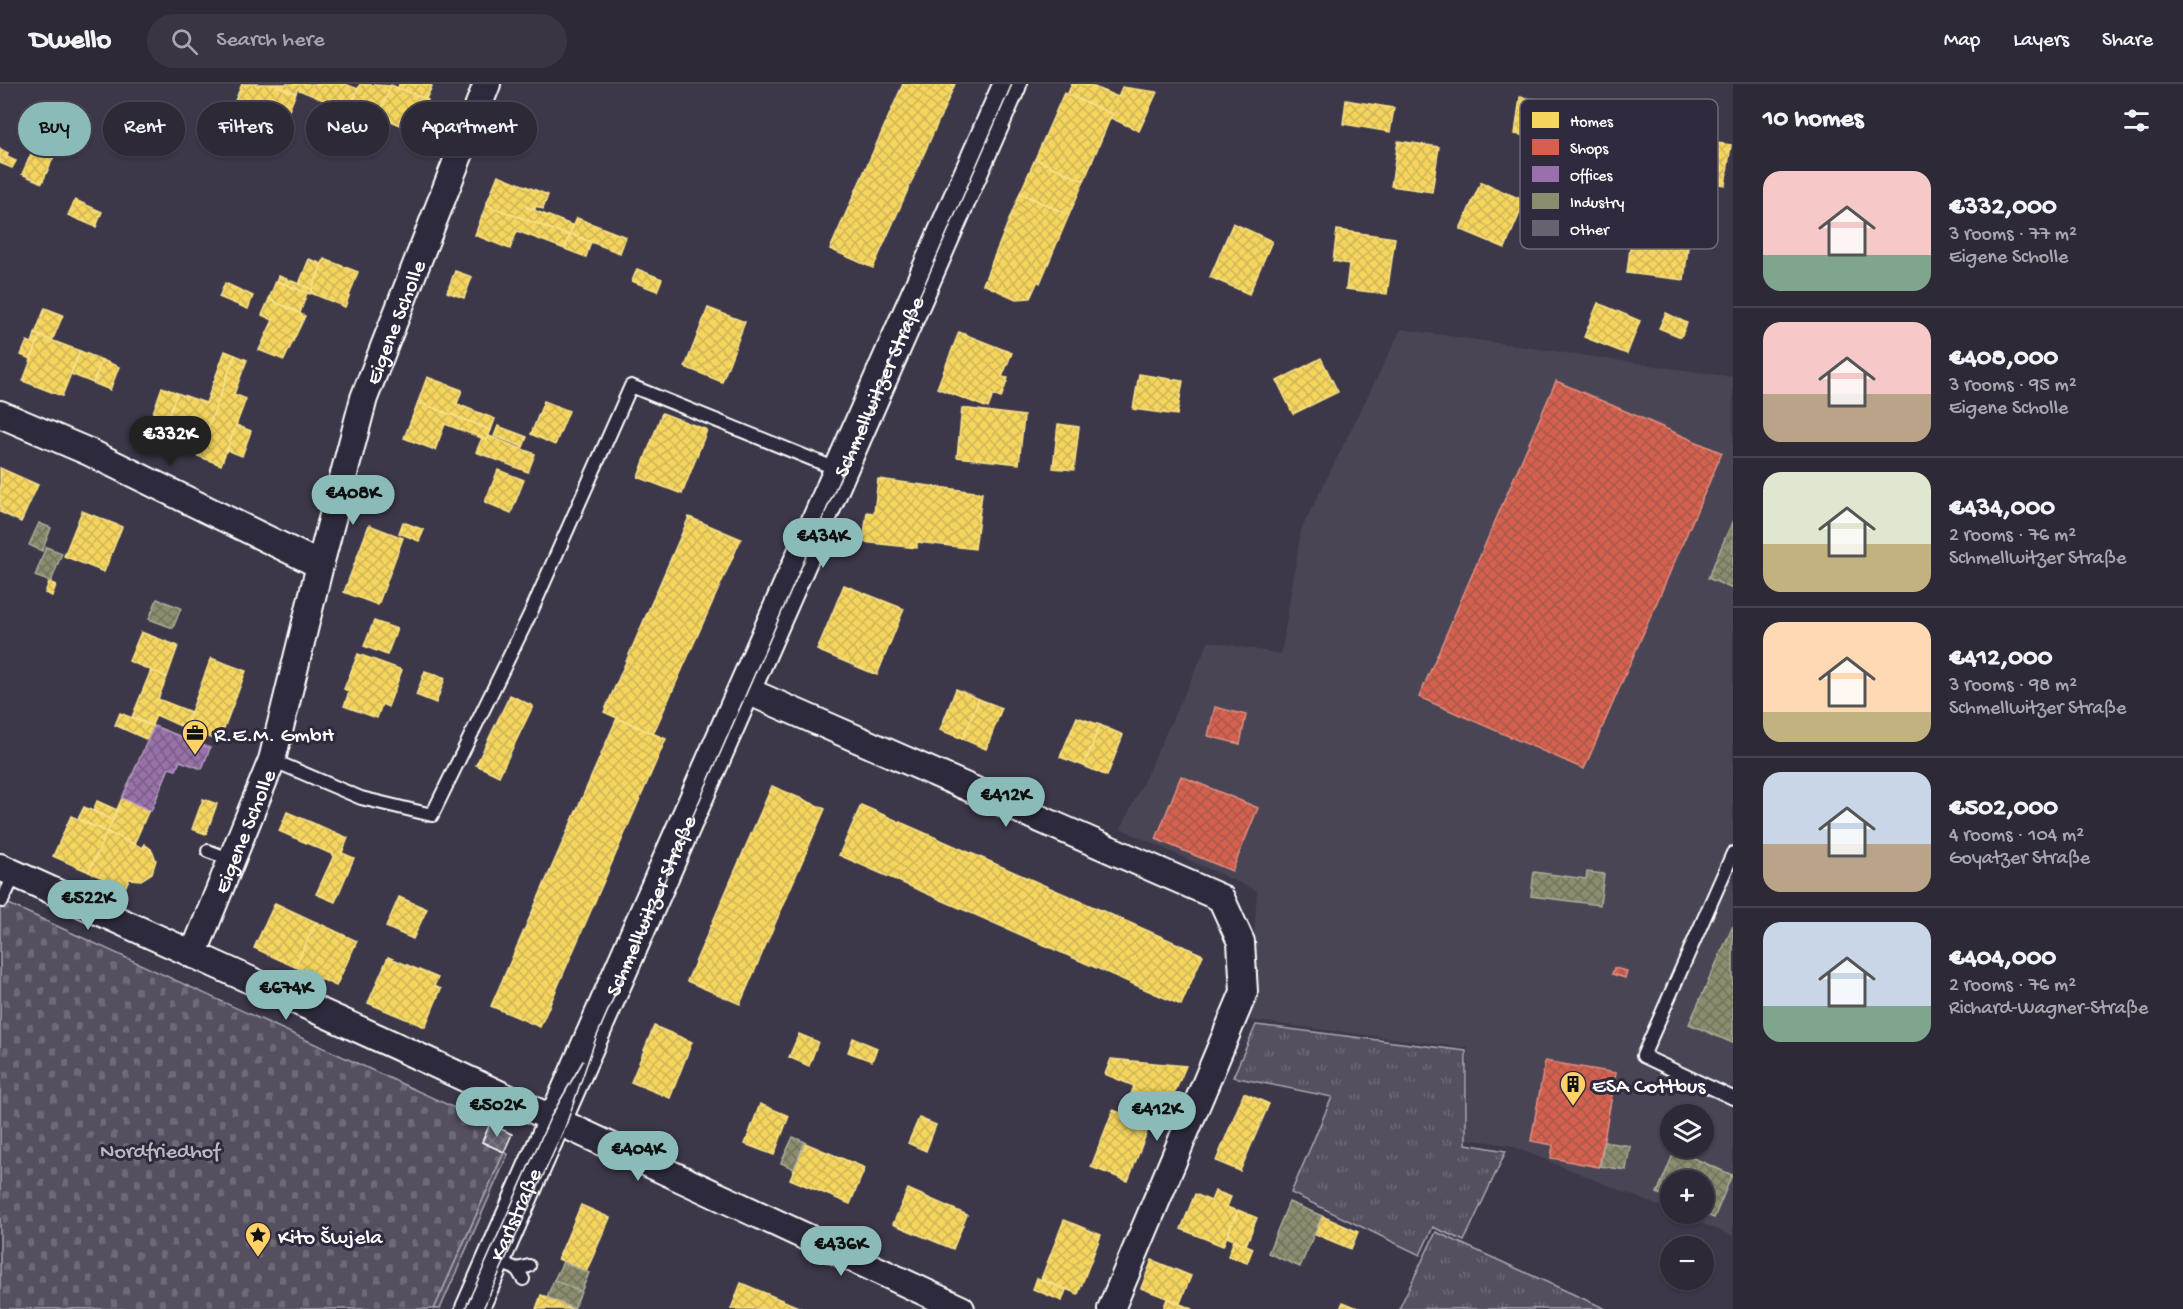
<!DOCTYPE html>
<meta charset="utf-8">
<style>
body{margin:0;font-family:"Gochi Hand",sans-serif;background:#393542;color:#f1f3f6;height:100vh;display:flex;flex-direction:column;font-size:22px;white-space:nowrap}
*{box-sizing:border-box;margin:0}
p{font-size:20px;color:#a7a6ad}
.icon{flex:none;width:33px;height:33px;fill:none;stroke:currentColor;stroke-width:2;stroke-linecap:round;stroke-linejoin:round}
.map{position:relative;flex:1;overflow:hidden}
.drawer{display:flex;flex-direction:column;background:#2d2937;width:450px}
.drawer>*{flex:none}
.guide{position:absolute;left:18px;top:18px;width:570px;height:54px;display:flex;gap:12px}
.controls{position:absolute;left:1660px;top:1020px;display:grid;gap:12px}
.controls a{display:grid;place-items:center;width:54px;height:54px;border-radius:50%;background:#2d2937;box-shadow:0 2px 4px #0004,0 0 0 2px #484552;font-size:30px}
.price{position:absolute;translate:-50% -51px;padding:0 14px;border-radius:21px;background:#8bbbb9;color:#111;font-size:20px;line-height:39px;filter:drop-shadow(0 2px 3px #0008)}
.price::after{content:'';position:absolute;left:50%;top:36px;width:18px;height:14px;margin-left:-9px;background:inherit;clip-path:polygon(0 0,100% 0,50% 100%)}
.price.on{background:#222;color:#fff}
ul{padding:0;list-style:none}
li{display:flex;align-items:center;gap:18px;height:150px;padding:0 30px}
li+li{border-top:2px solid #484552}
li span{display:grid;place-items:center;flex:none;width:168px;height:120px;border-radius:18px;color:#555}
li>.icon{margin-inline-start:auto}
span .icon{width:72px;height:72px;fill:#fffc;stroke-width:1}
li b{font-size:26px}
h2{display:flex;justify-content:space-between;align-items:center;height:72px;padding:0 30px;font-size:26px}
.pill{padding:0 21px;border-radius:27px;background:#2d2937;box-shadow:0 2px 4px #0004,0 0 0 2px #484552;font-size:21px;line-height:54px}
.pill.on{background:#8bbbb9;color:#111}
header{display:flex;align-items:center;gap:36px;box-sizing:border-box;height:84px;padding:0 30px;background:#2d2937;border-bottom:2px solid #484552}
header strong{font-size:28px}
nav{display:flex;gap:33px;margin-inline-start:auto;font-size:21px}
.search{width:420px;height:54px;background:#393542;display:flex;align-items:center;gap:15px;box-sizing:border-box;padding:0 21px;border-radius:33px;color:#a7a6ad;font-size:22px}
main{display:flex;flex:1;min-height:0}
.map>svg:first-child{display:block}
</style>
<header>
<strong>Dwello</strong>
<div class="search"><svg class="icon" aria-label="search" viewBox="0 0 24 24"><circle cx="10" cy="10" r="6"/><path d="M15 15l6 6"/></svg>Search here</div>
<nav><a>Map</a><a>Layers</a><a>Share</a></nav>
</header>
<main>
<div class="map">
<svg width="1733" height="1225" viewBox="0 0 1733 1225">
<defs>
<pattern id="grass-tufts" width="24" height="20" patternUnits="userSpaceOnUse" patternTransform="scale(1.5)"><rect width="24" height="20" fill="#555060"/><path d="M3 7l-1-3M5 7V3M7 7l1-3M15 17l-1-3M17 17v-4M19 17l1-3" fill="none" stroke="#6e6a78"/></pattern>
<pattern id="cemetery-stones" width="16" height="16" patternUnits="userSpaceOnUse" patternTransform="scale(1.5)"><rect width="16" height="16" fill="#555060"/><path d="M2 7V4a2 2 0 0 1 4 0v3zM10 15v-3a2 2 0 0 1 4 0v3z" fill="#6e6a78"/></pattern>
<pattern id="homes-cross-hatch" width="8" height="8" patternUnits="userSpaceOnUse" patternTransform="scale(1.5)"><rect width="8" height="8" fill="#f6d55c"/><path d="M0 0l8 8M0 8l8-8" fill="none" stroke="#ccb358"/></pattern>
<pattern id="shops-cross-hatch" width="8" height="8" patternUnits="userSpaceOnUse" patternTransform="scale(1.5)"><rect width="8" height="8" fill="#d6604d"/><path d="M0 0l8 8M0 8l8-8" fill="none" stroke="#a6594d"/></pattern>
<pattern id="offices-cross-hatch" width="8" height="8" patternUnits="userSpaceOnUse" patternTransform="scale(1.5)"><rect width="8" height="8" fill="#9970ab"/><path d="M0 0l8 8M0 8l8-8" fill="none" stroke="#766080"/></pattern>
<pattern id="industry-cross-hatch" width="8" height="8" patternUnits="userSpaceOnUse" patternTransform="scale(1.5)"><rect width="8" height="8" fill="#8c8c6e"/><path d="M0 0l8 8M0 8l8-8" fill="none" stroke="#727260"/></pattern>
<pattern id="building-cross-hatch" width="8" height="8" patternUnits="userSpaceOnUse" patternTransform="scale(1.5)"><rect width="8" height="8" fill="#666270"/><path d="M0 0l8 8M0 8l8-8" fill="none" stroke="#7d7a85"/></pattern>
</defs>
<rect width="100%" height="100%" fill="#3c3749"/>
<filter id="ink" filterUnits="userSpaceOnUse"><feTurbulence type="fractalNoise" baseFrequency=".0167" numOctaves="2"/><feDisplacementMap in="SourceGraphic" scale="12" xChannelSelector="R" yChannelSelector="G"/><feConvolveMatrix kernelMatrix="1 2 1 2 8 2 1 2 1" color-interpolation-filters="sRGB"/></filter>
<g filter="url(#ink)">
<path fill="#494455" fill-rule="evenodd" d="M 1401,245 L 1733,293 L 1733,1152 L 1678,1130 L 1704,1130 L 1704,1096 L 1671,1096 L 1671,1127 L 1509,1061 L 1467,1055 L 1468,964 L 1248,936 L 1257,807 L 1121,745 L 1209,557 L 1281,570 L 1301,446 ZM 1671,1030 L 1704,1030 L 1704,1064 L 1671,1064 Z"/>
<g fill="url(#grass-tufts)" stroke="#aaa8b0" stroke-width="1.5">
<polygon points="1256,941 1466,967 1466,1060 1506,1067 1464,1157 1433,1143 1420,1171 1291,1109 1332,1013 1233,993"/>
<polygon points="504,1068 508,1070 440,1225 434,1225"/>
<polygon points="1436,1148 1606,1225 1399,1225"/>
</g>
<polygon fill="url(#cemetery-stones)" stroke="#aaa8b0" stroke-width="1.5" points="0,816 490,1040 482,1058 504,1068 434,1225 0,1225"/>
<g fill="url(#homes-cross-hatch)" stroke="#f9e28d" stroke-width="1.5">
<polygon points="242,0 278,0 277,2 296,9 272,68 222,48"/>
<polygon points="278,0 345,0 358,5 345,36 329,30 333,20 297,5 296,9 277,2"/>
<polygon points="360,0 391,2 379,32 351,22"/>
<polygon points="399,0 428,0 432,2 426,15 398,4"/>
<polygon points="903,0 955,0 873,184 830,165"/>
<polygon points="1072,0 1087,0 1118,13 1122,3 1157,8 1139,47 1111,34 1112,30 1067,11"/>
<polygon points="391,1 428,16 415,47 379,32"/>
<polygon points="1064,9 1112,30 1084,97 1035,75"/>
<polygon points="1520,13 1572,21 1566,58 1515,50"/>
<polygon points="1346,16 1394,24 1390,48 1343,40"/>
<polygon points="147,31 174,42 168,56 141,45"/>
<polygon points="1680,54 1731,61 1725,101 1673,93"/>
<polygon points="1398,57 1439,63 1432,108 1391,102"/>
<polygon points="35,61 55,70 42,99 22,90"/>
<polygon points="0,65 8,69 7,73 16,77 12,84 0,79"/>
<polygon points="1035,75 1084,97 1069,131 1020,109"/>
<polygon points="498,91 548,111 543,125 536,122 535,125 526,122 526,123 574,142 570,152 486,121"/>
<polygon points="1481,98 1525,117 1505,164 1460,145"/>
<polygon points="1020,109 1069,131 1040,199 1038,197 1030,214 1016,215 983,200"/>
<polygon points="75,116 102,128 96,143 68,131"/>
<polygon points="486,121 570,152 565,165 517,147 510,165 475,151"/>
<polygon points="577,134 626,153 620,169 570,150"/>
<polygon points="1233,139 1272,157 1249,210 1210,193"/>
<polygon points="1337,146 1395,154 1387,210 1346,205 1349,180 1333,177"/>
<polygon points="1632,148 1689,155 1684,196 1627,189"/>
<polygon points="570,150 591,158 586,173 565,165"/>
<polygon points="309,175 322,180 312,205 299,200"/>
<polygon points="324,175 358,188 345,223 311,209"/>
<polygon points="637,185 662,195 657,207 632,197"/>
<polygon points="455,187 472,193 464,214 447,208"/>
<polygon points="279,192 312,205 310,210 277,197"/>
<polygon points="276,197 307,209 300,229 269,215"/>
<polygon points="225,199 253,212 248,225 219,213"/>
<polygon points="269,215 305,232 284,276 259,266 273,236 262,231"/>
<polygon points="1598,219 1640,237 1627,270 1584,253"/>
<polygon points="45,224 63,231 52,257 35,250"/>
<polygon points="708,224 745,238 722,298 685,283"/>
<polygon points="1666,229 1687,239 1681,253 1659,244"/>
<polygon points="959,248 1012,269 1002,293 1008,294 1001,314 993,311 988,324 937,304"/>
<polygon points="35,250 40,252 31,275 21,271 27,257 32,259"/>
<polygon points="40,252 80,267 62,312 23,297"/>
<polygon points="80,267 102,276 93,299 71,290"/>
<polygon points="225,267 235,271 198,372 159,358 177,309 206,319"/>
<polygon points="235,271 247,276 234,310 246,315 221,381 198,372"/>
<polygon points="1321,274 1338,308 1293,330 1277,297"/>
<polygon points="102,276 119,283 110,306 93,299"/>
<polygon points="1139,290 1183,297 1177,331 1133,325"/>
<polygon points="427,293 462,306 457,320 495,335 491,346 418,318"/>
<polygon points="162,303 177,309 161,352 147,346"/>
<polygon points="544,317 569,327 555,361 531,350"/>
<polygon points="418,318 491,346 487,356 445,340 435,366 404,354"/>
<polygon points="962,324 1024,332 1019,380 957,373"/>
<polygon points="662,329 707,346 682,410 638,393"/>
<polygon points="1058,340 1079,343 1074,386 1053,384"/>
<polygon points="236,341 251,347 242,372 227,366"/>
<polygon points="498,342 527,353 523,363 494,352"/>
<polygon points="489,352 535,370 528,388 476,368 482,354 487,356"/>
<polygon points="0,384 38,401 21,438 0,428"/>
<polygon points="498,386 524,396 511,429 485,418"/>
<polygon points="878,395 982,409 975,465 917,458 917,464 863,458 867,428 874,429"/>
<polygon points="82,427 122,443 104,488 64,472"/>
<polygon points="689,433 741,455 653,650 604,628"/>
<polygon points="403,438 424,446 419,457 399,449"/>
<polygon points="369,441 403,454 378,521 344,508"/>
<polygon points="49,498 56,501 52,512 45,509"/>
<polygon points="844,501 904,525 877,591 817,566"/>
<polygon points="374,537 397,545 387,571 364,562"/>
<polygon points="141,548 178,562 167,593 129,577"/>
<polygon points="358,570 402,586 388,623 382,620 377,634 344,622 349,608 344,605"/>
<polygon points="211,574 246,587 219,657 185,644"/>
<polygon points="151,586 167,593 158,615 191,628 185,644 156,631 152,641 132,633"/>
<polygon points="425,587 445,594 436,619 416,611"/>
<polygon points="956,605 979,615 963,655 940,646"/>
<polygon points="510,611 533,622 499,692 476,681"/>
<polygon points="979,615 1002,624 986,665 963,655"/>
<polygon points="120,629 154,643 148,656 115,641"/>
<polygon points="1077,633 1100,641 1084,682 1060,673"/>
<polygon points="617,634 666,655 540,943 491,922"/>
<polygon points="1100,641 1123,651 1107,692 1084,682"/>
<polygon points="772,702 825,725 740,920 687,897"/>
<polygon points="122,714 149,726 134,760 107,748"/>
<polygon points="203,715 217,720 206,750 192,745"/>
<polygon points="97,717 117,726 113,736 93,727"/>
<polygon points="861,721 1203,871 1181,921 839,771"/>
<polygon points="84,723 113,736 107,748 78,735"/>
<polygon points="287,728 348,754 342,769 354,774 335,818 316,810 334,771 279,747"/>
<polygon points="71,732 107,748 89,788 53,772"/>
<polygon points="107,748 143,764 144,760 151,765 156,776 152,789 141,796 129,795 125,804 89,788"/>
<polygon points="399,813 427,825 413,855 386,843"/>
<polygon points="275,819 316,838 295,883 254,864"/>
<polygon points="316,838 357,857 336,902 295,883"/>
<polygon points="388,873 438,894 434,902 441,905 425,943 368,919"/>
<polygon points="654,942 692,958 670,1014 631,998"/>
<polygon points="799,950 818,958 809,982 789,973"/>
<polygon points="853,954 877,964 872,977 848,968"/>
<polygon points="1111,975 1186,982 1166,1029 1130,1013 1134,1002 1105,990"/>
<polygon points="1244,1009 1269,1020 1240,1087 1216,1077"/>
<polygon points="760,1020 789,1032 774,1071 745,1060"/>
<polygon points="1113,1026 1150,1040 1128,1097 1091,1083"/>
<polygon points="919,1034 936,1041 926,1067 908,1059"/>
<polygon points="805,1059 865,1084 850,1120 790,1095"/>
<polygon points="908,1105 967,1131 953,1165 893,1140"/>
<polygon points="1215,1107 1231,1113 1227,1123 1237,1127 1223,1162 1181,1145 1195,1110 1211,1117"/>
<polygon points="581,1121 610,1134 586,1188 558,1175"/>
<polygon points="1238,1126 1257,1134 1246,1161 1227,1153"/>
<polygon points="1322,1132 1358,1148 1351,1165 1315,1150"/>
<polygon points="1064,1136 1101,1151 1078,1210 1041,1195"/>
<polygon points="1234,1156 1253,1164 1247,1179 1228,1172"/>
<polygon points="1152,1176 1191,1192 1180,1219 1141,1204"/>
<polygon points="1037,1194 1066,1206 1062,1217 1033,1205"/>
<polygon points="741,1199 801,1224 801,1225 731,1225"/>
<polygon points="541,1211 547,1213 573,1225 536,1225"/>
<polygon points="1167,1215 1193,1225 1163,1225"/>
<polygon points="1343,1218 1360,1225 1340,1225"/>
</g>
<g fill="url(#shops-cross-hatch)" stroke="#e29082" stroke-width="1.5">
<polygon points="1556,297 1722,369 1584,685 1419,613"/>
<polygon points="1215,623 1246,631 1240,660 1208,652"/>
<polygon points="1181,692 1258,724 1232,787 1156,755"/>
<polygon points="1614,884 1627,887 1625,894 1612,890"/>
<polygon points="1545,977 1616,989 1599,1083 1551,1074 1553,1061 1531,1057"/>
</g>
<polygon fill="url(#offices-cross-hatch)" stroke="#b89bc4" stroke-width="1.5" points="154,642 210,664 202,685 180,677 176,686 169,684 151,727 122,714"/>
<g fill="url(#industry-cross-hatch)" stroke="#aeae9a" stroke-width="1.5">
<polygon points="1733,436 1733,505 1708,494"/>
<polygon points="39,439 51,444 42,467 29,461"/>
<polygon points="46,463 62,469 51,498 35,492"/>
<polygon points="157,515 181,524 173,544 149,535"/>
<polygon points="1534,788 1586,795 1587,788 1604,790 1600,821 1531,812"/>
<polygon points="1733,842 1733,959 1689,940"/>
<polygon points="793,1053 805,1058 794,1085 781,1079"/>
<polygon points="1604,1058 1630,1062 1626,1086 1600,1082"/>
<polygon points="1675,1066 1732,1091 1714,1134 1704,1130 1704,1096 1671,1096 1671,1115 1657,1109"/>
<polygon points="1289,1118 1322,1132 1300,1183 1268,1169"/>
<polygon points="563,1178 589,1189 581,1208 554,1196"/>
<polygon points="554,1196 581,1208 574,1225 547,1213"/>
</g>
<polygon fill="url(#building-cross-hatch)" stroke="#fff" stroke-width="1.5" points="490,1040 512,1050 504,1068 482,1058"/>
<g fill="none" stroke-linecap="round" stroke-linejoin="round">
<g stroke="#fff" stroke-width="16">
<g id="service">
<polyline points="272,676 361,714 432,731 531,528 631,302 839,386"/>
<polyline points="208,767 232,776"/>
<polyline points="1733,769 1643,972 1733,1014"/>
<polyline points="2,817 15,790"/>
<polyline points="494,1176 517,1185 523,1195"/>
<polyline points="517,1185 529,1182"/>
</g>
</g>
<g stroke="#fff" stroke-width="30">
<g id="minor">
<polyline points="0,330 89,368 320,481"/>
<polyline points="743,605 1221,814 1241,858 1244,908 1111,1225"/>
<polyline points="0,783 396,962 961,1225"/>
<path id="s1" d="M 193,871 L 272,676 L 320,481 L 364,314 L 487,0"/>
</g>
</g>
<g stroke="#fff" stroke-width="36">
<g id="tertiary">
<path id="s2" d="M 472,1225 L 1010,0"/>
</g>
</g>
<use href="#service" stroke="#2f2a3d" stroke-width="12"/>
<use href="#minor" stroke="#2f2a3d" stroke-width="26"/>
<use href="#tertiary" stroke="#2f2a3d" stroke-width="32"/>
<g stroke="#fff" stroke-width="1.5">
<polyline points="465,1225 550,1034 583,977"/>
<polyline points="483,1225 566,1041 596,954 1012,0"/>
</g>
</g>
</g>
<defs>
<g id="office-pin" transform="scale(1.35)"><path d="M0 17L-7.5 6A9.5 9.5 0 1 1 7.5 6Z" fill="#ffd166" stroke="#2f2a3d"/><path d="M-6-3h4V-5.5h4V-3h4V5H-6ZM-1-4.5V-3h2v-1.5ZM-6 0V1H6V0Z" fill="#111"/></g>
<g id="building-pin" transform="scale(1.35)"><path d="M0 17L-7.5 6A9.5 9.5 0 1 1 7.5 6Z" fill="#ffd166" stroke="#2f2a3d"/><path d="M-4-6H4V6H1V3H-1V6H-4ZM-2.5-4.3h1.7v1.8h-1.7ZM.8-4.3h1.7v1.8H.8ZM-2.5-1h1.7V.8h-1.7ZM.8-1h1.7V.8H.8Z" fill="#111"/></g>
<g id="sight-pin" transform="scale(1.35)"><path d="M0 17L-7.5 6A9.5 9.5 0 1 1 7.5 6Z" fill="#ffd166" stroke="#2f2a3d"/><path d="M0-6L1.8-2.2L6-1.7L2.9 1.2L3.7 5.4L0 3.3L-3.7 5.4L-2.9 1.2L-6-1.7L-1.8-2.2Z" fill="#111"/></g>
</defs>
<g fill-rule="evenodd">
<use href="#office-pin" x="195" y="649"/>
<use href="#building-pin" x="1573" y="1000"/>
<use href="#sight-pin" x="258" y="1151"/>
</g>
<g text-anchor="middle" stroke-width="6" stroke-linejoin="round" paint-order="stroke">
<g font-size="22" fill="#fff" stroke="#2f2a3d">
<text dy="8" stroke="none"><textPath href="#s1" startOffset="666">Eigene Scholle</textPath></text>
<text dy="8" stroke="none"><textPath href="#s2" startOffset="1008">Schmellwitzer Straße</textPath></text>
<text dy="8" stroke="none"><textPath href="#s1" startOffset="134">Eigene Scholle</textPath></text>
<text dy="8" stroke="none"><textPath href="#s2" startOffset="441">Schmellwitzer Straße</textPath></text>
<text dy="8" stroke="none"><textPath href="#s2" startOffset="104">Karlstraße</textPath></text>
</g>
<g font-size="22" fill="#fff" stroke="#2f2a3d" text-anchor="start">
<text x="214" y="657">R.E.M. GmbH</text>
<text x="1592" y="1008">ESA Cottbus</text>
<text x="278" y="1159">Kito Šwjela</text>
</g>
<g font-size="22" fill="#bbb9bf" stroke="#2f2a3d">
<text x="160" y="1073">Nordfriedhof</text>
</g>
</g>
<rect x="1520" y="15" width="198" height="150" rx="9" fill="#2f2a3d" stroke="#6d6a77" stroke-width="1.5"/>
<rect x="1532" y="28" width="27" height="16" fill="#f6d55c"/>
<rect x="1532" y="55" width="27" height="16" fill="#d6604d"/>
<rect x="1532" y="82" width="27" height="16" fill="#9970ab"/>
<rect x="1532" y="109" width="27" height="16" fill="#8c8c6e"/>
<rect x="1532" y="136" width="27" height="16" fill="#666270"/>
<g font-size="16" fill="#fff">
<text x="1570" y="42">Homes</text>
<text x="1570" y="69">Shops</text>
<text x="1570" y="96">Offices</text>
<text x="1570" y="123">Industry</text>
<text x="1570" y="150">Other</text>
</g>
</svg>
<div class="controls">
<a><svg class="icon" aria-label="layers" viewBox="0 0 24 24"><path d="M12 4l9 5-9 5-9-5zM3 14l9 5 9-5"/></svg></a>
<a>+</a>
<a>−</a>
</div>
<b class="price on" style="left:170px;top:383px">€332K</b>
<b class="price" style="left:353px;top:442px">€408K</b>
<b class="price" style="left:823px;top:485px">€434K</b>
<b class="price" style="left:1006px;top:744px">€412K</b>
<b class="price" style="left:88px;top:847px">€522K</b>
<b class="price" style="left:286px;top:937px">€674K</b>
<b class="price" style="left:497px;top:1054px">€502K</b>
<b class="price" style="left:1157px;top:1058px">€412K</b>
<b class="price" style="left:638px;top:1098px">€404K</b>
<b class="price" style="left:841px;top:1193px">€436K</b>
<div class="guide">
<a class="pill on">Buy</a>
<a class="pill">Rent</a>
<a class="pill">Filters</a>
<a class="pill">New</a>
<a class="pill">Apartment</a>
</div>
</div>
<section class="drawer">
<h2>10 homes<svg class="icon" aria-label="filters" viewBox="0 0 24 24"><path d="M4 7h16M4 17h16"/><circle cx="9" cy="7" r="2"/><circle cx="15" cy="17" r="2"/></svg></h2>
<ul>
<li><span style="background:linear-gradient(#f6c9c9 70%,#7fa58c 0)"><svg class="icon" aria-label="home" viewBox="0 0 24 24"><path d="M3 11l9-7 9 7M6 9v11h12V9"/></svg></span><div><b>€332,000</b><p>3 rooms · 77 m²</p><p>Eigene Scholle</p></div></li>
<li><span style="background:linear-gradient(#f6c9c9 60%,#b9a48a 0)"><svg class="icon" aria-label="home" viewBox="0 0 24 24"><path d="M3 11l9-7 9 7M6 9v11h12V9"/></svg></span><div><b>€408,000</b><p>3 rooms · 95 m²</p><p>Eigene Scholle</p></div></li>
<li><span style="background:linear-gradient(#dfe7d0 60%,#c2b280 0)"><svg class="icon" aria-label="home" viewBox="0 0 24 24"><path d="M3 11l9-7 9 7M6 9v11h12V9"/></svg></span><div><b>€434,000</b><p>2 rooms · 76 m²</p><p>Schmellwitzer Straße</p></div></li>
<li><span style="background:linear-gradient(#ffd9b3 75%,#c2b280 0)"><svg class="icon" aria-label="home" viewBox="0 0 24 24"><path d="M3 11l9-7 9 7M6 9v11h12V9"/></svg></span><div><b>€412,000</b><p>3 rooms · 98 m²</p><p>Schmellwitzer Straße</p></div></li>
<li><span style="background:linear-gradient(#c9d6e8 60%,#b9a48a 0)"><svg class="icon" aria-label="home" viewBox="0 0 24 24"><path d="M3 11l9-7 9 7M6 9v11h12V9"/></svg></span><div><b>€502,000</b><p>4 rooms · 104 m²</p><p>Goyatzer Straße</p></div></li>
<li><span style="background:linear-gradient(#c9d6e8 70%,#7fa58c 0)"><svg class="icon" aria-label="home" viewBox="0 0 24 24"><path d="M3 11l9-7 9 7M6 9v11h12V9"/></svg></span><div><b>€404,000</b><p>2 rooms · 76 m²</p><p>Richard-Wagner-Straße</p></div></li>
</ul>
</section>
</main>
